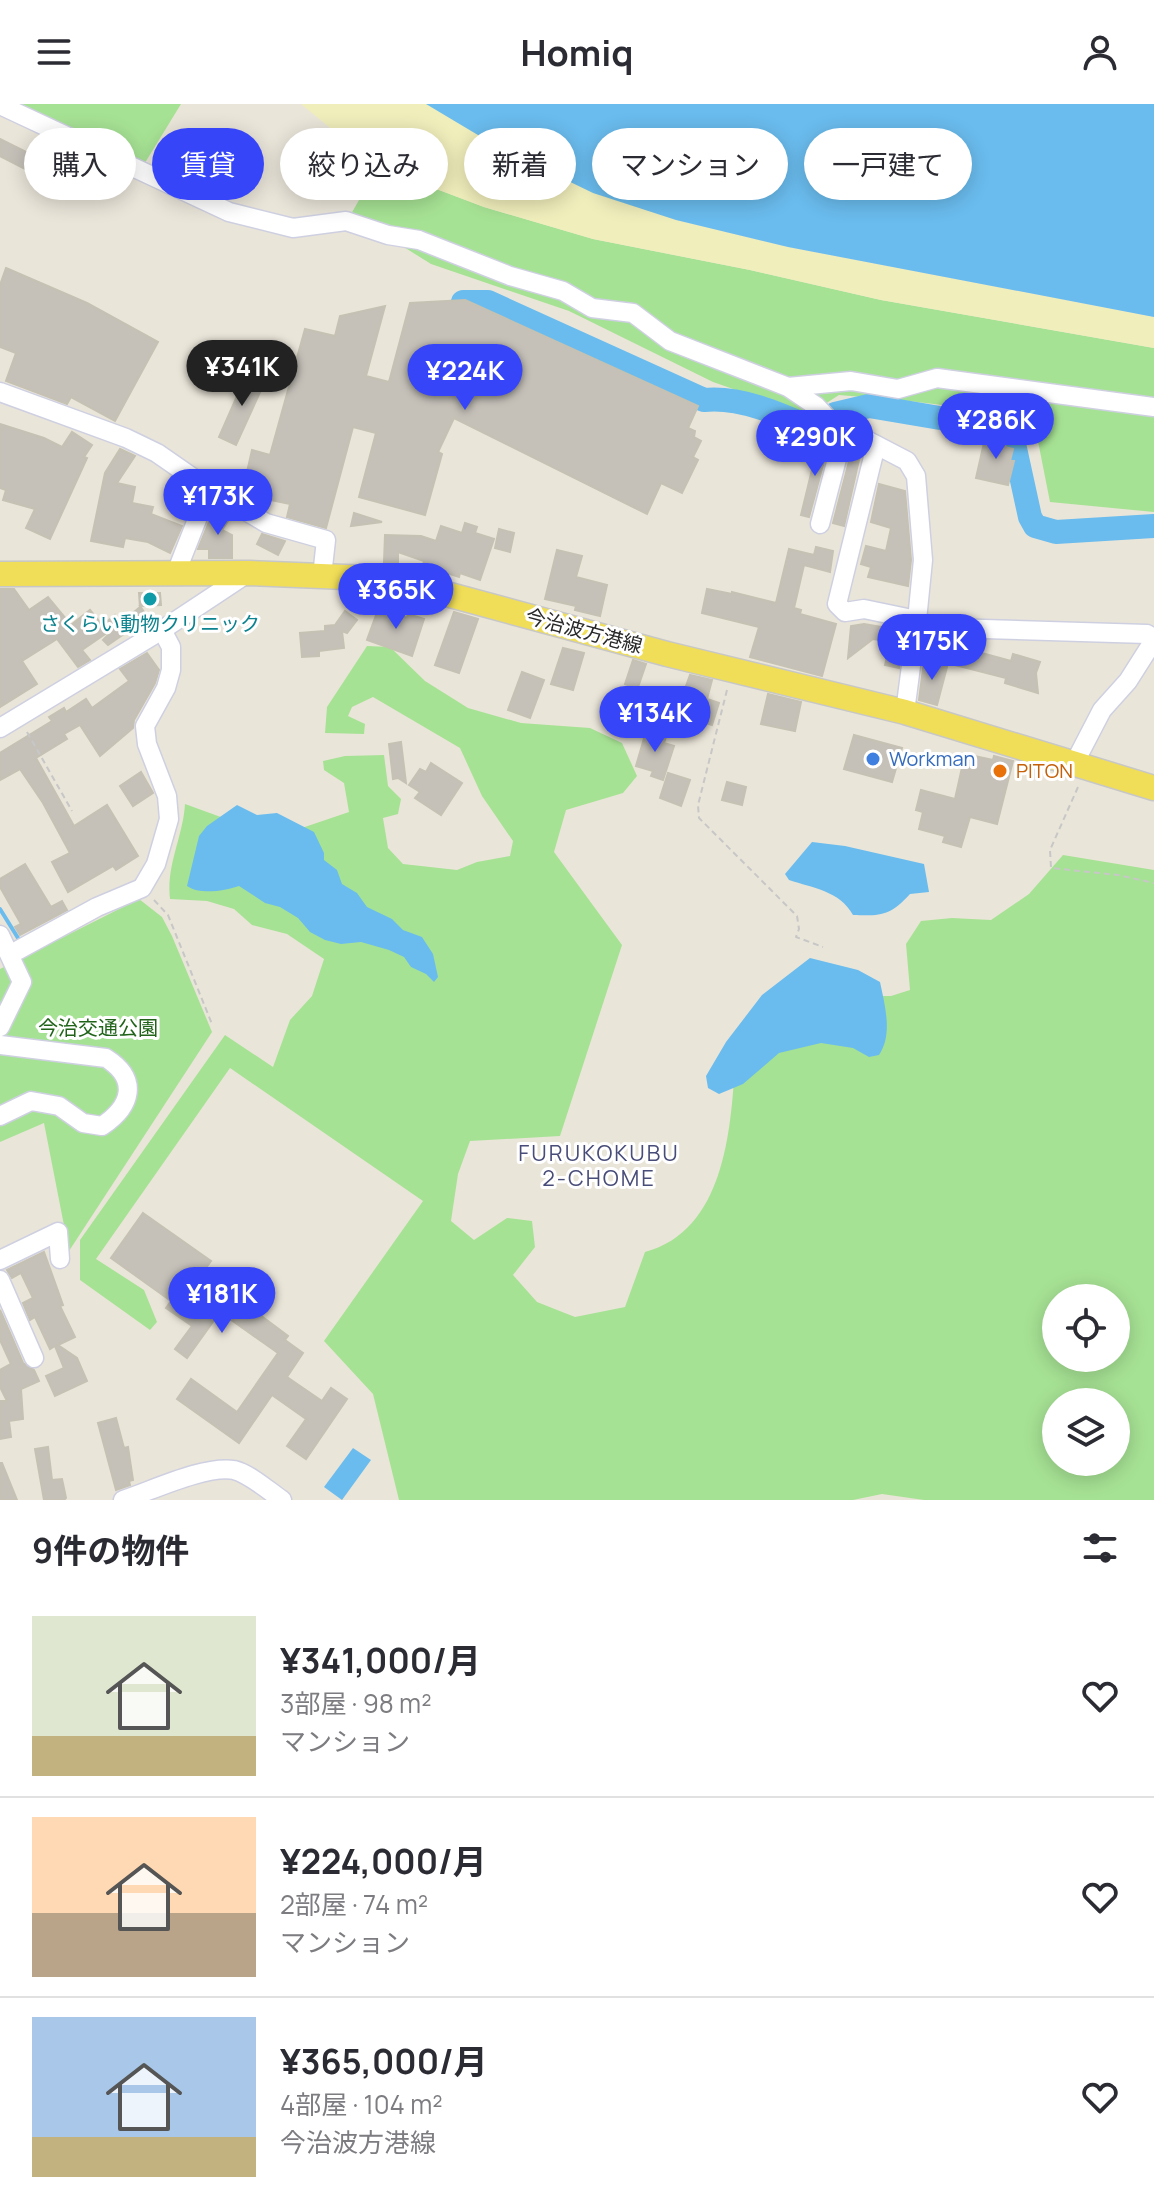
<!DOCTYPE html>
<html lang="ja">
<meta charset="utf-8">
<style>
body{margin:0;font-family:Manrope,"Noto Sans JP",sans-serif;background:#f7f7f7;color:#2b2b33;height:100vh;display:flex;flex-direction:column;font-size:30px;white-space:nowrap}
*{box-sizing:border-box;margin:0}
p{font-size:26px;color:#7c7c81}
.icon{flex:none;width:44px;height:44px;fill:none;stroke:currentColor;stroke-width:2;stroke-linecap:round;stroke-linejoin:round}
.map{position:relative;height:1396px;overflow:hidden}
.drawer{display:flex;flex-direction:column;background:#fff;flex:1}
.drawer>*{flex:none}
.banner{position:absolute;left:24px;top:24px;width:1106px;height:72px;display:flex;gap:16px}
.controls{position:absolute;left:1042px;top:1180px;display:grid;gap:16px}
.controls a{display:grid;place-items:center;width:88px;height:88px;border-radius:50%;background:#fff;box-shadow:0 4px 20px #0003;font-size:40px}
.price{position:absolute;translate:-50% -68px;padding:0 18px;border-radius:28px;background:#3745f9;color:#fff;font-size:26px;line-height:52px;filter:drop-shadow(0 2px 4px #0008)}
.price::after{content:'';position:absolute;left:50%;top:48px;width:24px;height:18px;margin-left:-12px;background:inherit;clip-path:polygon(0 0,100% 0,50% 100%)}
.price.active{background:#222;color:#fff}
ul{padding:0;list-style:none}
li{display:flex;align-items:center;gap:24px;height:200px;padding:0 32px}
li+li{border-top:2px solid #e1e1e2}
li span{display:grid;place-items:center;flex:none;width:224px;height:160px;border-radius:0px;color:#555}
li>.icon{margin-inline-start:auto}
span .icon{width:96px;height:96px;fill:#fffc;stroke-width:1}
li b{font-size:34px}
h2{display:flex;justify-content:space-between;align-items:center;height:96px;padding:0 32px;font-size:34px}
.pill{padding:0 28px;border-radius:36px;background:#fff;box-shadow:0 4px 20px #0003;font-size:28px;line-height:72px}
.pill.active{background:#3745f9;color:#fff}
header{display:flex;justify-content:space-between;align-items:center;height:104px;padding:0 32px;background:#fff;font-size:36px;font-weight:700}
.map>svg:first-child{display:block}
</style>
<header><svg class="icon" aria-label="menu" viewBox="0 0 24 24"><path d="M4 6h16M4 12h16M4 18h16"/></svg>Homiq<svg class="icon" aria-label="person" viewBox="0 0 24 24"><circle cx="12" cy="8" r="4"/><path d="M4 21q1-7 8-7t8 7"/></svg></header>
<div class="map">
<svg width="1154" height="1396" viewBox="0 0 1154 1396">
<rect width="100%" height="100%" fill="#eae5d9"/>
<g fill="#a6e294" fill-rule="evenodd">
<polygon points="16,0 181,0 143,62"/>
<polygon points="378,63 484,103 593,135 750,166 881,196 1154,244 1154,408 1050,398 1033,312 909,297 839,291 808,311 713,278 569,207 431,160 351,110"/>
<path d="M 367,542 L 390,543 L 425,577 L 468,604 L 521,619 L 590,624 L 622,639 L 637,672 L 623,689 L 566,706 L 554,748 L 622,841 L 560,1032 L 470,1037 L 458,1070 L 451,1117 L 474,1136 L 507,1114 L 532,1117 L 535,1143 L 513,1171 L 537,1198 L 575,1213 L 625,1203 L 645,1148 C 724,1127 731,1027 735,959 L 823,892 L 891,892 L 910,886 L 906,840 L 921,817 L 952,814 L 991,816 L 1029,790 L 1063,751 L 1154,766 L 1154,1396 L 924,1396 L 882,1390 L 853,1396 L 399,1396 L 373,1290 L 324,1237 L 423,1097 L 230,964 L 96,1155 L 144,1186 L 157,1218 L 150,1226 L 80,1176 L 80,1136 L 225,931 L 273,963 L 290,916 L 312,892 L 324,855 L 287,830 L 252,821 L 234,805 L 207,797 L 170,795 C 166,761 183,733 185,700 L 229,716 L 290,728 L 349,708 L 344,679 L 324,666 L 323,657 L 345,652 L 384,651 L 388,682 L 401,695 L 398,710 L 383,714 L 388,744 L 403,760 L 457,766 L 477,758 L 510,752 L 513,737 L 482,692 L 460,644 L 373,593 L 352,603 L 348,612 L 365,620 L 364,630 L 325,629 L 327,603 ZM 1056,1194 L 1116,1194 L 1116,1254 L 1056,1254 ZM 1056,1298 L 1116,1298 L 1116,1358 L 1056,1358 Z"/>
<polygon points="139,795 162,813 172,832 212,928 69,1147 44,1019 0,1038 0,865"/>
</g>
<polygon fill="#f0eebb" points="301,0 428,0 676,116 788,143 1154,213 1154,244 881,196 750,166 593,135 484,103 378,63"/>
<g fill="#6abcee">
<polygon points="426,0 1154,0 1154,213 788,143 676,116 593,89 498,43"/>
<path d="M 237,701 L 257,711 L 277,709 L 314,728 L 324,749 L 324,756 L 337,766 L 342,780 L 357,789 L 367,803 L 392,815 L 403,826 L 422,833 L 433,850 L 438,873 L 434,878 L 426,870 L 411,863 L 404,853 L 389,846 L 361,838 L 341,840 L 325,836 L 310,828 L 298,814 L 280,803 L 265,799 L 239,782 C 224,787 200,791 187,782 L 199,732 L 207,722 Z"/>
<path d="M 812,738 L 845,742 L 924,760 L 929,788 L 910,790 C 890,812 881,812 853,811 C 840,787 813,784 789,776 L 785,770 Z"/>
<path d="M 810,854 L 858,866 L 880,878 C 885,902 893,930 879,951 L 869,953 L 853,944 L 821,939 L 779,949 L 743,980 L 719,990 L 708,984 L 706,972 L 726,938 L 762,891 Z"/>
<polygon points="353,1344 371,1356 342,1396 324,1383"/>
</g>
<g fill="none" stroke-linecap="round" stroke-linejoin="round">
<polyline stroke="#6abcee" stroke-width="4" points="0,805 18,834"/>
<path stroke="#6abcee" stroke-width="24" d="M 463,198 L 488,198 L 704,296 C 742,292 784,312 818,327 L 835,310 L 869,302 L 1011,326 L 1030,413 L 1035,422 L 1056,428 L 1154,422"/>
</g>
<g fill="#c5c1b9" stroke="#c5c1b3" stroke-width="2">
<polygon points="0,35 38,54 36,57 66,72 60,83 0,52"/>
<polygon points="6,164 87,199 158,238 115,317 71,293 67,300 6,277 16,249 0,243 0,181"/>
<polygon points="465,196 698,302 688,324 695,327 694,333 701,337 693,353 698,356 682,389 661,379 647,410 454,314 438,348 442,350 425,411 359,393 376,329 353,323 326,424 287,413 290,400 242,390 252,346 270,351 305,225 335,232 340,212 385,202 366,272 389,278 410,199"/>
<polygon points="248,267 266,275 236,341 219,333"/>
<polygon points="0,320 44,334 62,343 72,328 92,341 84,353 87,354 50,435 26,424 35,405 3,396 6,386 0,384"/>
<polygon points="986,330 1007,334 1005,343 1013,345 1010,357 1014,357 1008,381 976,374"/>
<polygon points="819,337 829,339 809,413 801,411"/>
<polygon points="853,342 861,347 844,422 833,419"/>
<polygon points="120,345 135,352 117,379 135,383 132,399 153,403 151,410 182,422 170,449 148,438 125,434 123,443 91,437 105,369"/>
<polygon points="879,380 905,387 911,456 908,482 868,473 871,463 861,460 866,442 886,447 891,424 871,418"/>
<polygon points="215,403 231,412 222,426 232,431 232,454 209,454 209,445 198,445"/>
<polygon points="354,409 382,418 351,422"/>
<polygon points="465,419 477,423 475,429 494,435 480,476 460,469 459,473 423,461 424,457 398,448 398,458 384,458 385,431 421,432 436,437 441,422 462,429"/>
<polygon points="499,425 514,429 510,448 495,444"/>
<polygon points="262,430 285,437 278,451 257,440"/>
<polygon points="816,443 833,447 830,468 804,461 794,504 801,506 800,510 836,520 822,572 750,553 759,523 702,509 707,485 732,490 732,488 776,499 789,445 814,451"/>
<polygon points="557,446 582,452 576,473 607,481 600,512 575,506 576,502 545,495"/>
<polygon points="0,485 14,485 29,506 48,493 71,521 90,506 108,528 82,546 90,556 78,563 57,535 22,557 37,580 0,603"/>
<polygon points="139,489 160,489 161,501 140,502 151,518 140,525 137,521 108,541 103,536 111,528 104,520 115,511 121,519 140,503"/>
<polygon points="379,503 407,514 408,510 424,515 412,552 367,536"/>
<polygon points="345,507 357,516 347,529 342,527 344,544 319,547 319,552 302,553 300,529 325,527 325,522 335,521"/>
<polygon points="454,508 478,515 459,569 435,561"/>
<polygon points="864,520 882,523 880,536 873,535 848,554 851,522"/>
<polygon points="890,541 901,543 899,564 885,561"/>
<polygon points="956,542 1011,557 1013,550 1040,558 1036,569 1038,589 1005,579 1006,574 951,560"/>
<polygon points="563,544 584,549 573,586 551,580"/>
<polygon points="147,549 159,566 155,579 134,616 133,624 100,652 80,621 64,630 67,635 36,654 74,722 107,701 138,752 116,766 113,762 68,788 52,758 70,749 43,699 20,665 0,676 0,649 52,617 49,613 64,604 66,608 86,595 92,604 129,577 120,565"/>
<polygon points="633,556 646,560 636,589 643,592 642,596 648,598 640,630 614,621 628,581 625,580"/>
<polygon points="924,557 947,563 937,601 919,596"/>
<polygon points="522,568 544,576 530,614 508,606"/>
<polygon points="690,571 712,576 707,595 719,599 712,621 676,610"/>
<polygon points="768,590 801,598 795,627 761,620"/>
<polygon points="647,624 667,630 664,639 674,642 663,676 651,672 653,667 636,662"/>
<polygon points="854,631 902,644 892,678 844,665"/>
<polygon points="401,638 406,679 398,674 393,675 389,640"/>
<polygon points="965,650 993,656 994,652 1013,657 997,720 970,713 961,743 943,738 945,732 919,725 923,708 916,706 921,686 955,695"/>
<polygon points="431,659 462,679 441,711 415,694 420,688 409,681 420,665 426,668"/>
<polygon points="141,668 153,689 133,702 120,682"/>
<polygon points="668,669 690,676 681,702 660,694"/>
<polygon points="727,678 746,683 742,701 722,696"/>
<polygon points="25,760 51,803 62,797 67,806 20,831 15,823 21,820 0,783 0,775"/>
<polygon points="143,1109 211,1157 203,1168 288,1232 285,1236 303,1249 287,1273 322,1297 331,1284 347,1295 306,1355 287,1342 306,1315 272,1291 239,1339 177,1295 191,1275 237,1308 278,1249 220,1208 187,1254 175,1245 192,1222 166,1204 171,1197 111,1154"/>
<polygon points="44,1148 63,1201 60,1202 75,1233 58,1241 77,1254 87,1277 55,1292 46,1272 64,1264 55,1242 50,1245 35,1213 30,1216 23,1199 33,1194 21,1169 12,1174 7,1166"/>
<polygon points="0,1206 23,1259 34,1266 39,1277 21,1285 23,1315 9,1317 11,1333 0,1335 0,1297 7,1297 0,1283 0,1266 11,1260 0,1236"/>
<polygon points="116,1314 124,1344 128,1343 133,1376 129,1377 130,1381 116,1386 98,1319"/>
<polygon points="48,1343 52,1376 62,1375 66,1394 64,1396 44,1396 35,1345"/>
<polygon points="0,1359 2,1359 17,1396 0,1396"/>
</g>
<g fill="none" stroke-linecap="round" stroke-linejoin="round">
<g stroke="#ced0e1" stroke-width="21">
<g id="minor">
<polyline points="0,1 229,108 293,124 346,117 388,131 419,136 510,172 563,187 592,204 633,209 670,237 788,283 816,302 830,317 907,357 916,372 923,456 917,516"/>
<polyline points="788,283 851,277 898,285 937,274 1154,303"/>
<polyline points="0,288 126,334 157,349 209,385"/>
<polyline points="876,341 837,500 845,508 864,505 917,516 905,608"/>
<polyline points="820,420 845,324"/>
<polyline points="176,469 209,385 266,419 326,436 322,472"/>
<polyline points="916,523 1147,530 1154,534"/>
<polyline points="0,624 162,526 248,469"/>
<polyline points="1074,660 1102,606 1128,577 1154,536"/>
<polyline points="0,831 22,878 0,923"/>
<polyline points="11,850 97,803 142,784 156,760 169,715 167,692 147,640 145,622 166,584 171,566 171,543 162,526"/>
<path d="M 0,941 L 106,954 C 139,975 132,1002 102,1022 L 83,1019 L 59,1002 L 31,997 L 0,1012"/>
<polyline points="0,1156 58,1128 60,1155"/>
<polyline points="0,1176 34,1254"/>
<path d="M 123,1396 C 151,1387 205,1361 234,1366 C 250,1370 269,1387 282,1396"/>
</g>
</g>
<g stroke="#c7c7c7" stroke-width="27">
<polyline id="major" points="0,470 248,469 370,474 439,488 667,550 905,608 1154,684"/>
</g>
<g stroke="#c7c7c7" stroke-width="2" stroke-dasharray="6 4" stroke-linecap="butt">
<polyline points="727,586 698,701 699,714 797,812 799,825 796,833 823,843"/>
<polyline points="27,628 72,707"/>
<polyline points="1078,683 1050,746 1051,764 1118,771 1154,779"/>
<polyline points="154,796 168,811 212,920"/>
</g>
<use href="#minor" stroke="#fff" stroke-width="18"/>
<use href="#major" stroke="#f0de58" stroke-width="24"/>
</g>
<circle fill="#0f9aa8" stroke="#fff" stroke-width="3" cx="150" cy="495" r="8"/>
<circle fill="#3f7fe0" stroke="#fff" stroke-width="3" cx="873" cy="655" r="8"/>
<circle fill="#e8710a" stroke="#fff" stroke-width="3" cx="1000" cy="667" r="8"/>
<g text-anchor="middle" stroke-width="6" stroke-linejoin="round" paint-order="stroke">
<g font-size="20" fill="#0d838f" stroke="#fff">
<text x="150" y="527">さくらい動物クリニック</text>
</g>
<g font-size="20" fill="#282828" stroke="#fff">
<text transform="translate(584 527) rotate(15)" y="7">今治波方港線</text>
</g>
<g font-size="20" fill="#366cbe" stroke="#fff" text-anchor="start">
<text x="889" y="662">Workman</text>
</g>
<g font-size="20" fill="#c56008" stroke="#fff" text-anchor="start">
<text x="1016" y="674">PITON</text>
</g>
<g font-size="20" fill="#206319" stroke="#fff">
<text x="98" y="931">今治交通公園</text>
</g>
<g font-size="22" letter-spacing="2" fill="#484c78" stroke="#fff">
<text x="599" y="1057">FURUKOKUBU<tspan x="599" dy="25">2-CHOME</tspan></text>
</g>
</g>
</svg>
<div class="controls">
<a><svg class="icon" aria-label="locate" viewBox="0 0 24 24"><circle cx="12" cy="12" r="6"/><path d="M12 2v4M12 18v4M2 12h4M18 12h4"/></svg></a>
<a><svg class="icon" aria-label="layers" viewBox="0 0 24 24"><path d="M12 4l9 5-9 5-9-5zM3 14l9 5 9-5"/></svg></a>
</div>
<b class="price active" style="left:242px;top:304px">¥341K</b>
<b class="price" style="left:465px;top:308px">¥224K</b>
<b class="price" style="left:996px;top:357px">¥286K</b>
<b class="price" style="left:815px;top:374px">¥290K</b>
<b class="price" style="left:218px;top:433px">¥173K</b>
<b class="price" style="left:396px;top:527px">¥365K</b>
<b class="price" style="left:932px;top:578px">¥175K</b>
<b class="price" style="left:655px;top:650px">¥134K</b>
<b class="price" style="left:222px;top:1231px">¥181K</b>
<div class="banner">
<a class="pill">購入</a>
<a class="pill active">賃貸</a>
<a class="pill">絞り込み</a>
<a class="pill">新着</a>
<a class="pill">マンション</a>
<a class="pill">一戸建て</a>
</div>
</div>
<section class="drawer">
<h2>9件の物件<svg class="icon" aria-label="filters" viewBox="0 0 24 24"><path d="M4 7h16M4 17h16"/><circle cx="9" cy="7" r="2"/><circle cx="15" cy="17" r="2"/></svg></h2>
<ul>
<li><span style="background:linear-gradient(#dfe7d0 75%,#c2b280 0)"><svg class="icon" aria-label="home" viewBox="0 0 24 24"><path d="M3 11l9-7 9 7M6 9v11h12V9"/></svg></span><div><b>¥341,000/月</b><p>3部屋 · 98 m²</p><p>マンション</p></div><svg class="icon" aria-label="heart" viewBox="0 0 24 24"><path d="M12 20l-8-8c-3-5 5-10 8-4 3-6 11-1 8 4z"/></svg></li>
<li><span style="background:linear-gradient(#ffd9b3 60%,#b9a48a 0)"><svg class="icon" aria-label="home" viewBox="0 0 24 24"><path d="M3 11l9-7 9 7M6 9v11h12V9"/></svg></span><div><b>¥224,000/月</b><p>2部屋 · 74 m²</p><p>マンション</p></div><svg class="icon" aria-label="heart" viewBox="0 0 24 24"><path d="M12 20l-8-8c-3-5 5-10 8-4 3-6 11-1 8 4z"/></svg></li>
<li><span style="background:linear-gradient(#a9c7e8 75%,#c2b280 0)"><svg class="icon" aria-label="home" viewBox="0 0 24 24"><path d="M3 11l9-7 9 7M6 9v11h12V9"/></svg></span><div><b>¥365,000/月</b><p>4部屋 · 104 m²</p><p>今治波方港線</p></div><svg class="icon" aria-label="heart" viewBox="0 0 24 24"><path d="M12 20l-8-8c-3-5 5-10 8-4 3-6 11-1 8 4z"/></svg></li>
</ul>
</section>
